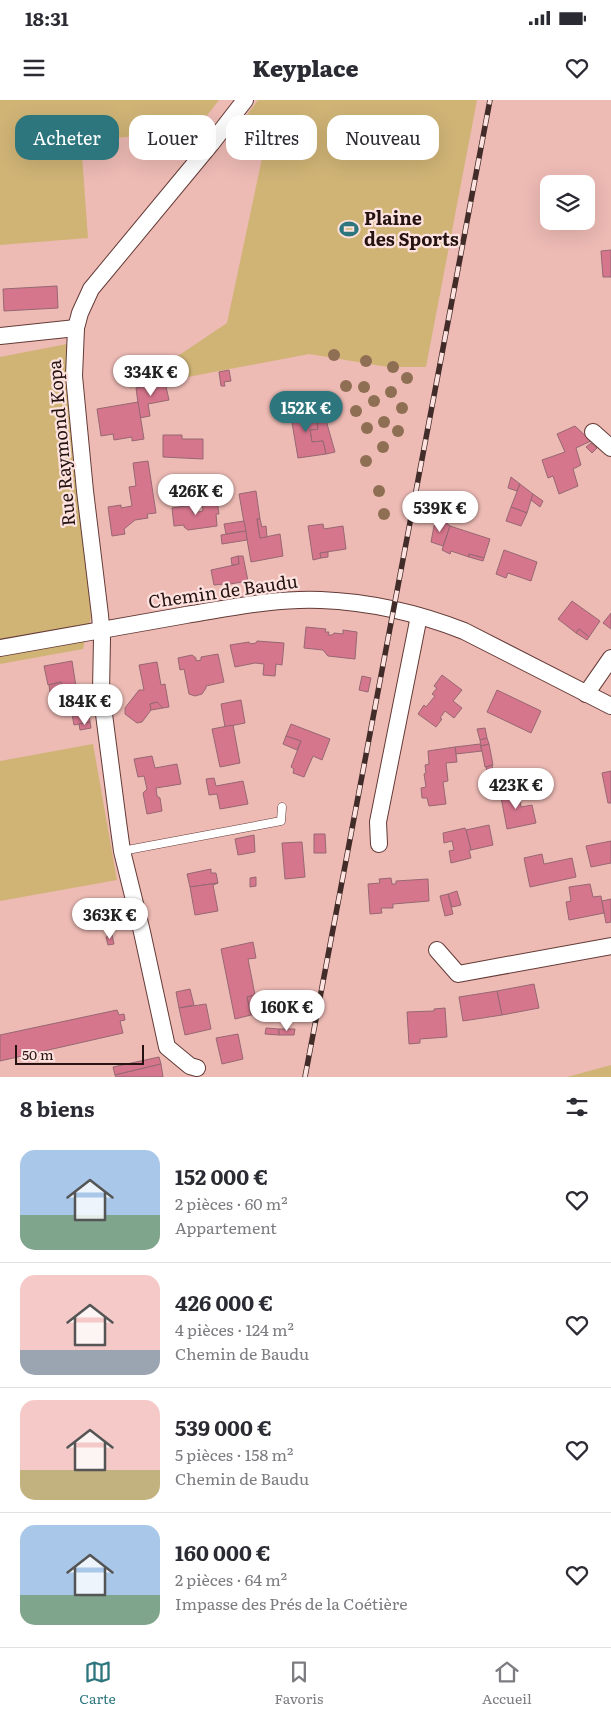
<!DOCTYPE html>
<html lang="fr">
<meta charset="utf-8">
<style>
body{margin:0;font-family:Literata,serif;background:#f2f2f3;color:#2b2b33;height:100vh;display:flex;flex-direction:column;font-size:19px;white-space:nowrap}
*{box-sizing:border-box;margin:0}
p{font-size:16px;color:#7c7c81}
.icon{flex:none;width:28px;height:28px;fill:none;stroke:currentColor;stroke-width:2;stroke-linecap:round;stroke-linejoin:round}
.map{position:relative;height:977px;overflow:hidden}
.sheet{display:flex;flex-direction:column;background:#fff;flex:1}
.sheet>*{flex:none}
.hud{position:absolute;left:15px;top:15px;width:581px;height:45px;display:flex;gap:10px}
.fabs{position:absolute;left:540px;top:75px;display:grid;gap:10px}
.fabs a{display:grid;place-items:center;width:55px;height:55px;border-radius:10px;background:#fff;box-shadow:0 5px 20px #0002;font-size:25px}
.scale{position:absolute;left:15px;bottom:12px;width:129px;box-sizing:border-box;padding-left:5px;border:2px solid #241311;border-top:0;font-size:14px;line-height:18px;white-space:nowrap;color:#241311;-webkit-text-stroke:4px #fde2df;paint-order:stroke}
.price{position:absolute;translate:-50% -42px;padding:0 11px;border-radius:18px;background:#fff;color:#222;font-size:16px;line-height:32px;filter:drop-shadow(0 1px 2px #0008)}
.price::after{content:'';position:absolute;left:50%;top:30px;width:15px;height:11px;margin-left:-8px;background:inherit;clip-path:polygon(0 0,100% 0,50% 100%)}
.price.on{background:#2d767e;color:#fff}
ul{padding:0;list-style:none}
li{display:flex;align-items:center;gap:15px;height:125px;padding:0 20px}
li+li{border-top:1px solid #e1e1e2}
li span{display:grid;place-items:center;flex:none;width:140px;height:100px;border-radius:15px;color:#555}
li>.icon{margin-inline-start:auto}
span .icon{width:60px;height:60px;fill:#fffc;stroke-width:1}
li b{font-size:21px}
h2{display:flex;justify-content:space-between;align-items:center;height:60px;padding:0 20px;font-size:21px}
.tag{padding:0 18px;border-radius:15px;background:#fff;box-shadow:0 5px 20px #0002;font-size:18px;line-height:45px}
.tag.on{background:#2d767e;color:#fff}
.status{display:flex;justify-content:space-between;align-items:center;height:35px;padding:0 25px;background:#fff;direction:ltr}
.status svg{height:14px;fill:currentColor}
header{display:flex;justify-content:space-between;align-items:center;height:65px;padding:0 20px;background:#fff;font-size:22px;font-weight:800}
.tabs{display:flex;justify-content:space-around;align-items:center;height:70px;border-top:1px solid #e1e1e2;background:#fff;font-size:14px;color:#7c7c81}
.tabs a{display:grid;justify-items:center;gap:2px}
.tabs .on{color:#2d767e}
.map>svg:first-child{display:block}
</style>
<div class="status"><b>18:31</b><svg viewBox="0 0 49 12"><path d="M0 12V9h3v3zM5 12V6h3v6zM10 12V3h3v9zM15 12V0h3v12zM26 1h20v11H26zM47 4h2v5h-2z"/></svg></div>
<header><svg class="icon" aria-label="menu" viewBox="0 0 24 24"><path d="M4 6h16M4 12h16M4 18h16"/></svg>Keyplace<svg class="icon" aria-label="heart" viewBox="0 0 24 24"><path d="M12 20l-8-8c-3-5 5-10 8-4 3-6 11-1 8 4z"/></svg></header>
<div class="map">
<svg width="611" height="977" viewBox="0 0 611 977">
<rect width="100%" height="100%" fill="#edbab4"/>
<g fill="#d0b476">
<polygon points="0,0 219,0 195,31 81,41 88,138 0,145"/>
<polygon points="258,0 477,0 426,267 388,267 309,254 130,288 227,223 267,35 246,16"/>
<polygon points="67,244 91,517 83,549 0,564 0,257"/>
<polygon points="93,644 117,780 0,801 0,661"/>
<polygon points="611,965 611,977 567,977"/>
</g>
<g fill="#d6768d" stroke="#966872">
<polygon points="611,150 611,177 603,177 601,151"/>
<polygon points="57,186 58,208 4,211 3,189"/>
<polygon points="229,270 231,281 224,282 225,286 221,286 219,272"/>
<polygon points="165,282 169,300 148,304 150,316 140,318 136,288"/>
<polygon points="138,302 144,339 132,341 132,337 114,340 113,334 101,336 97,309"/>
<polygon points="322,306 335,352 326,354 323,341 312,342 310,330 318,329 314,307"/>
<polygon points="314,307 318,329 310,330 312,342 323,341 326,354 298,358 290,311"/>
<polygon points="575,326 591,341 576,348 581,365 573,369 578,386 559,394 553,376 548,378 542,360 565,352 557,334"/>
<polygon points="163,335 182,335 182,339 203,339 203,359 163,357"/>
<polygon points="591,343 597,348 592,353 586,347"/>
<polygon points="148,361 156,413 147,414 148,418 135,420 124,429 125,434 112,436 108,407 121,405 121,408 132,406 129,387 136,386 133,363"/>
<polygon points="511,377 520,384 517,391 508,388"/>
<polygon points="520,384 533,394 527,413 511,407"/>
<polygon points="256,391 260,419 257,419 260,438 280,434 283,456 251,462 239,394"/>
<polygon points="533,394 543,401 540,407 531,400"/>
<polygon points="217,401 219,414 216,414 217,426 188,430 184,427 184,425 174,426 172,408 192,405 193,413 203,411 202,403"/>
<polygon points="511,407 527,413 521,426 506,421"/>
<polygon points="257,419 260,419 262,427 266,426 267,437 260,438"/>
<polygon points="443,420 450,426 443,446 431,442 434,426"/>
<polygon points="244,421 246,431 226,434 224,424"/>
<polygon points="323,424 324,429 343,426 346,449 320,453 321,458 313,460 308,426"/>
<polygon points="450,426 490,439 484,458 469,454 469,457 451,451 450,454 442,450"/>
<polygon points="246,431 247,440 222,444 221,435"/>
<polygon points="504,450 537,462 531,481 508,473 506,478 496,474"/>
<polygon points="328,452 328,457 321,458 320,453"/>
<polygon points="469,454 484,458 483,461 469,457"/>
<polygon points="238,456 243,456 248,481 224,485 224,484 214,485 211,470 239,464"/>
<polygon points="238,456 239,464 232,465 231,458"/>
<polygon points="572,501 600,521 589,537 579,529 576,533 558,519"/>
<polygon points="611,513 611,529 603,523"/>
<polygon points="306,527 326,529 325,532 329,532 328,535 332,535 334,533 343,534 343,530 357,532 355,559 328,556 323,550 304,548"/>
<polygon points="579,529 589,537 587,540 576,533"/>
<polygon points="257,541 284,543 282,565 276,564 275,576 263,575 264,564 255,563 235,567 230,545 249,542 250,544 256,543"/>
<polygon points="218,554 224,582 206,586 206,588 202,594 195,596 189,594 184,569 180,570 178,558 192,555 196,558 196,561 201,560 201,557"/>
<polygon points="72,561 77,593 64,595 61,582 48,585 44,566"/>
<polygon points="157,562 161,585 165,584 169,607 163,608 157,602 150,604 151,610 142,622 137,623 125,614 125,608 139,590 144,590 139,565"/>
<polygon points="442,575 462,590 453,601 462,608 454,618 445,611 440,618 442,619 436,627 418,614 424,605 426,607 435,596 432,594 437,588 434,586"/>
<polygon points="362,576 371,578 368,592 359,590"/>
<polygon points="61,582 63,589 50,592 49,585"/>
<polygon points="497,590 541,611 531,633 487,612"/>
<polygon points="87,596 90,622 74,625 72,614 75,614 73,603 80,602 79,598"/>
<polygon points="241,600 245,623 225,627 221,604"/>
<polygon points="157,602 163,608 151,610 150,604"/>
<polygon points="90,622 91,628 80,630 79,624"/>
<polygon points="291,624 330,639 322,660 313,656 304,677 293,673 294,669 291,667 301,641 286,636"/>
<polygon points="233,625 240,663 220,667 212,629"/>
<polygon points="485,628 487,638 480,640 477,629"/>
<polygon points="286,636 301,641 297,650 283,644"/>
<polygon points="487,638 489,644 481,646 480,640"/>
<polygon points="480,644 482,651 456,654 455,647"/>
<polygon points="489,644 493,665 485,667 481,646"/>
<polygon points="455,647 457,662 446,663 448,681 443,682 446,704 429,706 427,698 422,698 421,688 426,687 424,674 426,673 425,665 429,664 428,651"/>
<polygon points="152,656 155,668 177,664 181,684 156,688 157,696 160,698 162,711 147,714 143,693 147,689 144,676 138,677 134,659"/>
<polygon points="492,665 493,673 488,675 486,667"/>
<polygon points="611,671 611,703 608,703 602,673"/>
<polygon points="214,678 216,686 243,681 248,704 220,709 217,694 209,695 206,679"/>
<polygon points="518,688 521,707 532,705 536,723 507,729 500,692"/>
<polygon points="489,725 493,745 471,750 466,730"/>
<polygon points="465,728 466,730 471,750 469,750 471,758 451,763 449,751 454,750 452,741 444,743 443,733"/>
<polygon points="314,734 325,734 326,753 314,753"/>
<polygon points="254,735 255,752 238,755 235,739"/>
<polygon points="611,741 611,763 591,767 586,746"/>
<polygon points="302,742 305,777 285,779 282,743"/>
<polygon points="542,754 544,764 572,758 576,777 530,787 524,758"/>
<polygon points="211,769 211,773 216,773 218,783 190,787 187,774"/>
<polygon points="256,777 256,786 250,787 250,778"/>
<polygon points="391,778 392,784 396,784 396,781 428,779 429,801 393,804 393,808 381,808 382,813 370,814 368,784 380,783 379,779"/>
<polygon points="218,783 213,785 218,811 195,815 190,787"/>
<polygon points="590,784 593,797 601,796 604,813 569,820 566,802 571,801 569,787"/>
<polygon points="457,791 461,805 452,807 448,794"/>
<polygon points="448,794 453,814 445,816 440,796"/>
<polygon points="611,799 611,822 606,823 602,801"/>
<polygon points="112,835 114,844 108,845 106,837"/>
<polygon points="253,842 256,858 248,859 255,895 247,897 251,915 235,919 221,849"/>
<polygon points="534,884 539,908 502,915 497,891"/>
<polygon points="190,889 194,905 179,908 176,892"/>
<polygon points="497,891 502,915 463,921 459,897"/>
<polygon points="255,895 259,914 251,915 247,897"/>
<polygon points="206,904 211,929 185,935 179,908"/>
<polygon points="445,908 447,937 420,939 420,943 409,944 407,912 434,911 434,909"/>
<polygon points="117,910 119,915 124,914 125,920 120,921 123,933 0,961 0,935"/>
<polygon points="266,928 279,929 279,935 265,934"/>
<polygon points="279,929 295,929 294,935 279,935"/>
<polygon points="238,934 243,959 222,964 216,938"/>
<polygon points="159,957 161,964 115,975 113,967"/>
<polygon points="161,964 163,977 116,977 115,975"/>
</g>
<g fill="none" stroke-linecap="round" stroke-linejoin="round">
<g stroke="#643b37" stroke-width="9">
<polyline id="service" points="122,751 281,721 282,707"/>
</g>
<g stroke="#643b37" stroke-width="18">
<g id="minor">
<polyline points="0,236 76,228"/>
<polyline points="593,332 611,348"/>
<path d="M 0,548 C 62,537 124,526 186,515 C 230,508 276,498 321,500 C 371,502 418,513 464,531 L 611,606"/>
<polyline points="586,594 611,558"/>
<polyline points="379,744 378,722 419,516"/>
<polyline points="437,850 458,874 611,846"/>
<polyline points="197,968 190,966 167,947 142,832 122,751 118,722 101,591 102,539 100,515 85,391 74,276 76,228 80,213 91,189 211,44 245,0"/>
</g>
</g>
<use href="#service" stroke="#fff" stroke-width="8"/>
<use href="#minor" stroke="#fff" stroke-width="16"/>
<g stroke="#422c29" stroke-width="5.5">
<polyline id="rail" points="305,977 490,0"/>
</g>
<use href="#rail" stroke="#fde2df" stroke-width="4" stroke-dasharray="11" stroke-linecap="butt"/>
</g>
<g fill="#8f6f54">
<circle cx="334" cy="255" r="6"/>
<circle cx="366" cy="261" r="6"/>
<circle cx="393" cy="267" r="6"/>
<circle cx="407" cy="278" r="6"/>
<circle cx="346" cy="286" r="6"/>
<circle cx="364" cy="287" r="6"/>
<circle cx="391" cy="292" r="6"/>
<circle cx="374" cy="301" r="6"/>
<circle cx="402" cy="308" r="6"/>
<circle cx="356" cy="311" r="6"/>
<circle cx="384" cy="322" r="6"/>
<circle cx="367" cy="328" r="6"/>
<circle cx="398" cy="331" r="6"/>
<circle cx="383" cy="347" r="6"/>
<circle cx="366" cy="361" r="6"/>
<circle cx="379" cy="391" r="6"/>
<circle cx="384" cy="414" r="6"/>
</g>
<defs>
<g id="stadium-bare" transform="scale(1.5)"><path d="M0-5a6.5 5 0 1 0 0 10a6.5 5 0 1 0 0-10ZM-3.5-1.8h7v3.6h-7Z" fill="#2d767e" stroke="#fde2df" stroke-width="2.5" paint-order="stroke"/></g>
</defs>
<g fill-rule="evenodd">
<use href="#stadium-bare" x="349" y="129"/>
</g>
<g text-anchor="middle" stroke-width="4.5" stroke-linejoin="round" paint-order="stroke">
<g font-size="18" font-weight="bold" fill="#241311" stroke="#fde2df" text-anchor="start">
<text x="364" y="125">Plaine<tspan x="364" dy="21">des Sports</tspan></text>
</g>
<g font-size="18" fill="#241311" stroke="#fde2df">
<text transform="translate(62 343) rotate(-95)" y="6">Rue Raymond Kopa</text>
<text transform="translate(223 492) rotate(-8)" y="6">Chemin de Baudu</text>
</g>
</g>
</svg>
<div class="fabs">
<a><svg class="icon" aria-label="layers" viewBox="0 0 24 24"><path d="M12 4l9 5-9 5-9-5zM3 14l9 5 9-5"/></svg></a>
</div>
<div class="scale">50 m</div>
<b class="price" style="left:151px;top:297px">334K €</b>
<b class="price on" style="left:306px;top:333px">152K €</b>
<b class="price" style="left:196px;top:416px">426K €</b>
<b class="price" style="left:440px;top:433px">539K €</b>
<b class="price" style="left:85px;top:626px">184K €</b>
<b class="price" style="left:516px;top:710px">423K €</b>
<b class="price" style="left:110px;top:840px">363K €</b>
<b class="price" style="left:287px;top:932px">160K €</b>
<div class="hud">
<a class="tag on">Acheter</a>
<a class="tag">Louer</a>
<a class="tag">Filtres</a>
<a class="tag">Nouveau</a>
</div>
</div>
<section class="sheet">
<h2>8 biens<svg class="icon" aria-label="filters" viewBox="0 0 24 24"><path d="M4 7h16M4 17h16"/><circle cx="9" cy="7" r="2"/><circle cx="15" cy="17" r="2"/></svg></h2>
<ul>
<li><span style="background:linear-gradient(#a9c7e8 65%,#7fa58c 0)"><svg class="icon" aria-label="home" viewBox="0 0 24 24"><path d="M3 11l9-7 9 7M6 9v11h12V9"/></svg></span><div><b>152 000 €</b><p>2 pièces · 60 m²</p><p>Appartement</p></div><svg class="icon" aria-label="heart" viewBox="0 0 24 24"><path d="M12 20l-8-8c-3-5 5-10 8-4 3-6 11-1 8 4z"/></svg></li>
<li><span style="background:linear-gradient(#f6c9c9 75%,#9aa5b1 0)"><svg class="icon" aria-label="home" viewBox="0 0 24 24"><path d="M3 11l9-7 9 7M6 9v11h12V9"/></svg></span><div><b>426 000 €</b><p>4 pièces · 124 m²</p><p>Chemin de Baudu</p></div><svg class="icon" aria-label="heart" viewBox="0 0 24 24"><path d="M12 20l-8-8c-3-5 5-10 8-4 3-6 11-1 8 4z"/></svg></li>
<li><span style="background:linear-gradient(#f6c9c9 70%,#c2b280 0)"><svg class="icon" aria-label="home" viewBox="0 0 24 24"><path d="M3 11l9-7 9 7M6 9v11h12V9"/></svg></span><div><b>539 000 €</b><p>5 pièces · 158 m²</p><p>Chemin de Baudu</p></div><svg class="icon" aria-label="heart" viewBox="0 0 24 24"><path d="M12 20l-8-8c-3-5 5-10 8-4 3-6 11-1 8 4z"/></svg></li>
<li><span style="background:linear-gradient(#a9c7e8 70%,#7fa58c 0)"><svg class="icon" aria-label="home" viewBox="0 0 24 24"><path d="M3 11l9-7 9 7M6 9v11h12V9"/></svg></span><div><b>160 000 €</b><p>2 pièces · 64 m²</p><p>Impasse des Prés de la Coétière</p></div><svg class="icon" aria-label="heart" viewBox="0 0 24 24"><path d="M12 20l-8-8c-3-5 5-10 8-4 3-6 11-1 8 4z"/></svg></li>
</ul>
</section>
<nav class="tabs">
<a class="on"><svg class="icon" aria-label="map" viewBox="0 0 24 24"><path d="M3 6l6-2 6 2 6-2v14l-6 2-6-2-6 2zM9 4v14M15 6v14"/></svg>Carte</a>
<a><svg class="icon" aria-label="saved" viewBox="0 0 24 24"><path d="M7 4h10v16l-5-4-5 4z"/></svg>Favoris</a>
<a><svg class="icon" aria-label="home" viewBox="0 0 24 24"><path d="M3 11l9-7 9 7M6 9v11h12V9"/></svg>Accueil</a>
</nav>
